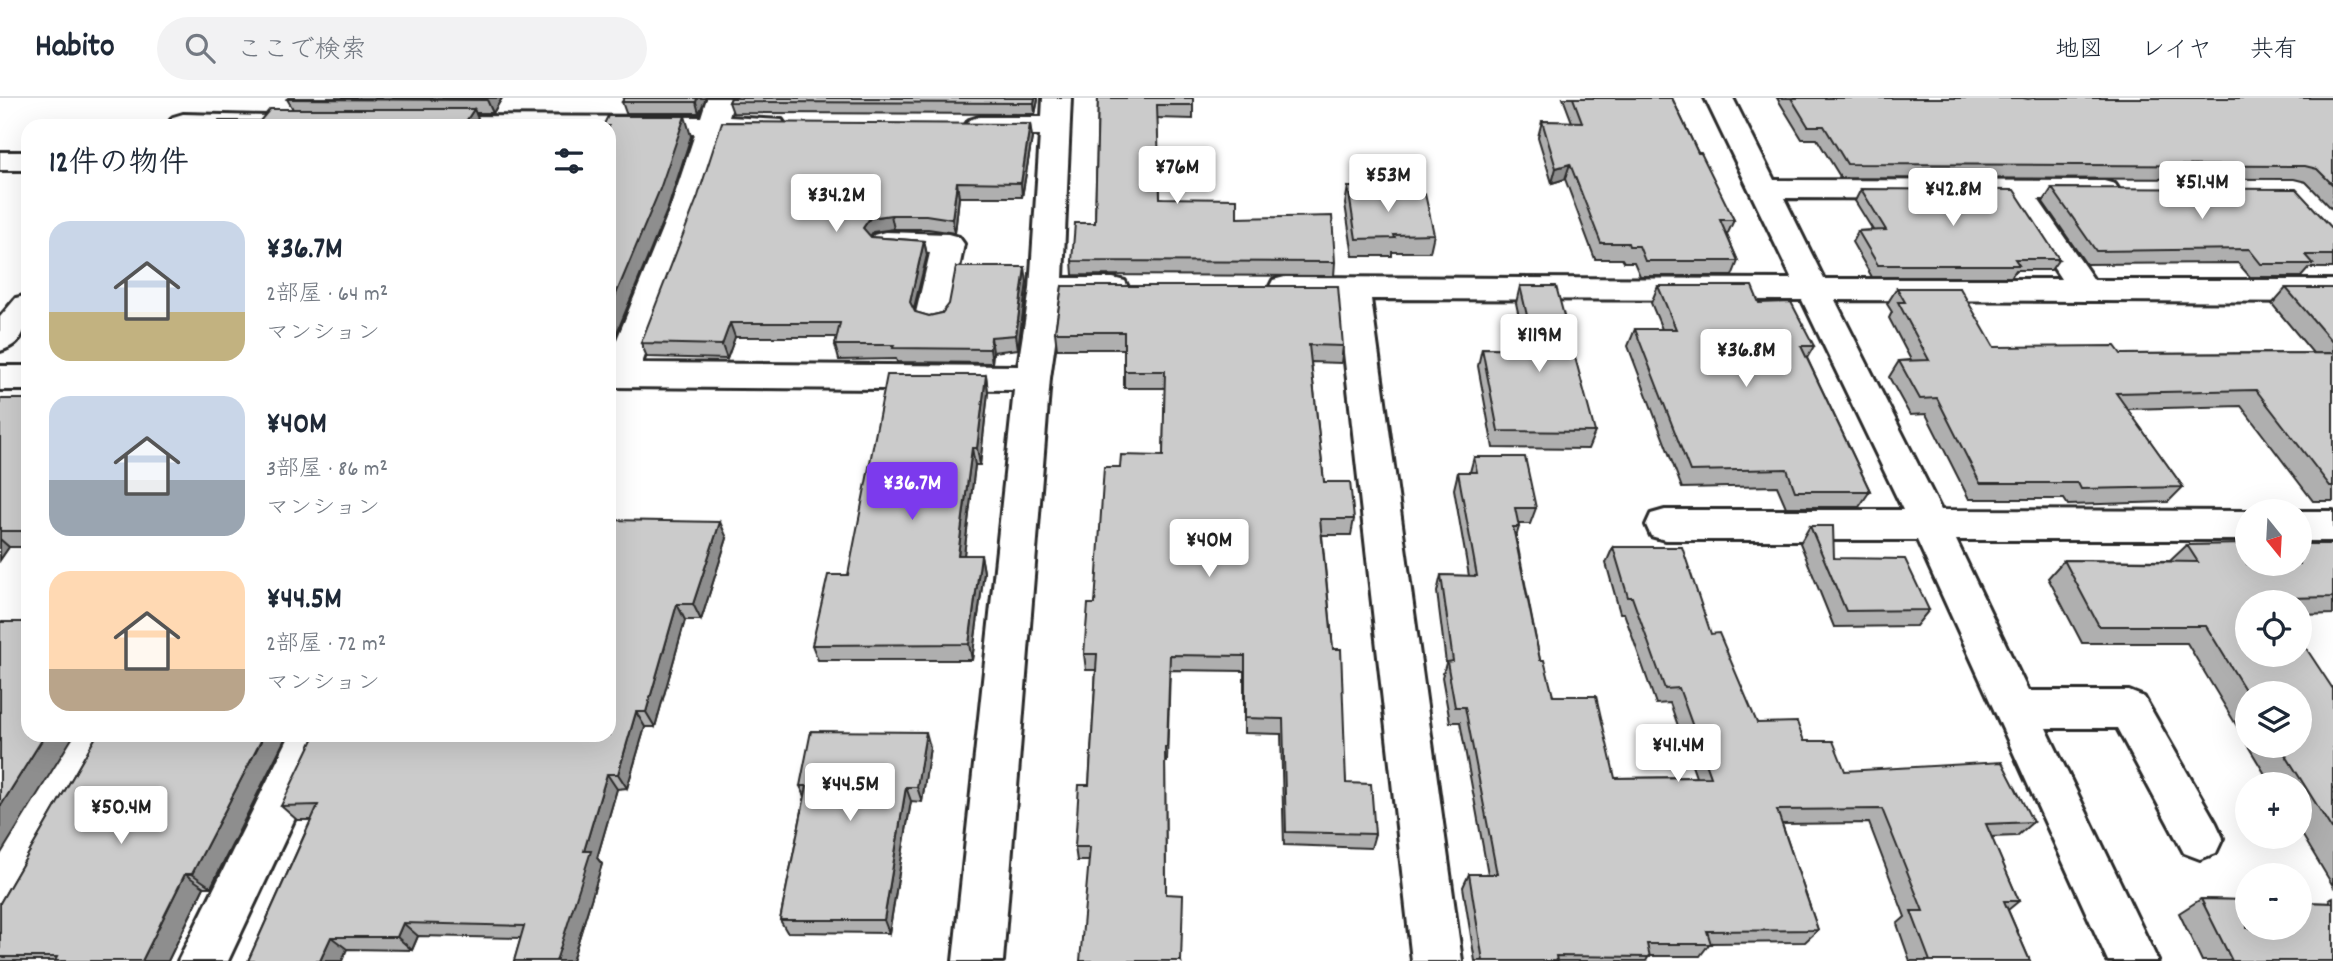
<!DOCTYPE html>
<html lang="ja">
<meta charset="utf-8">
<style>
body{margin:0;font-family:Dekko,"Klee One",sans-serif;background:#f2f2f3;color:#1f2937;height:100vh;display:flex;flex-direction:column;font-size:26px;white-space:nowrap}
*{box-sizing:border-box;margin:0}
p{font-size:23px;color:#747a83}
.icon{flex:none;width:38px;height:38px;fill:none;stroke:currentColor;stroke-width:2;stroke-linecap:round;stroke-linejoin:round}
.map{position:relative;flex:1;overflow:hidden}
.panel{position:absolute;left:21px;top:21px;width:595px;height:623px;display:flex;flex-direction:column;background:#fff;border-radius:21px;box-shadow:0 7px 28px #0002}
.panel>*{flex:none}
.needle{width:46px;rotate:162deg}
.buttons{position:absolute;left:2235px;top:401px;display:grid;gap:14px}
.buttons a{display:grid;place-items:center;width:77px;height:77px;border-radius:50%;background:#fff;box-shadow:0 7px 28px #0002;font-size:35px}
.price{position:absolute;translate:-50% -60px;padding:0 16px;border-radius:7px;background:#fff;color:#222;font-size:23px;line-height:46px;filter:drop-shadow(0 2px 4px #0008)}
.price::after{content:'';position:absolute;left:50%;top:42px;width:21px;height:16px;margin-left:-10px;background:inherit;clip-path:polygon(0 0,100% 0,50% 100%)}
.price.selected{background:#7c3aed;color:#fff}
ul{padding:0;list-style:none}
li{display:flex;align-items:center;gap:21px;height:175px;padding:0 28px}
li span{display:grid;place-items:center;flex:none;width:196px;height:140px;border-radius:21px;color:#555}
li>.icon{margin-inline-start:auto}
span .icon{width:84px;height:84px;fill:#fffc;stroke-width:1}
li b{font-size:30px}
h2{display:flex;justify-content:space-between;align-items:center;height:84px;padding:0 28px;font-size:30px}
header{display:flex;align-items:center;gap:42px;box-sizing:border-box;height:98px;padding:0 35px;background:#fff;border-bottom:2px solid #e0e1e3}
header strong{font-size:33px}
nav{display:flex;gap:38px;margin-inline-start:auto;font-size:24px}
.search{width:490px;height:63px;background:#f2f2f3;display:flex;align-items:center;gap:18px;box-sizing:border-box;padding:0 24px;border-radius:38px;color:#747a83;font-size:26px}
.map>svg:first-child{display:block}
</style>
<header>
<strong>Habito</strong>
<div class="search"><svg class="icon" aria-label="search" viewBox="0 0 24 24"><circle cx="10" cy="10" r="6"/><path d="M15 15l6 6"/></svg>ここで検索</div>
<nav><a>地図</a><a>レイヤ</a><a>共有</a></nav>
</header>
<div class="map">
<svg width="2333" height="863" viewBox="0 0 2333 863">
<rect width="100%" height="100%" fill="#fff"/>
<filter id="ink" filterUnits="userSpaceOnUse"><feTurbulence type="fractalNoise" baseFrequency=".0143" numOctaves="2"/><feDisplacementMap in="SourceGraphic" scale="14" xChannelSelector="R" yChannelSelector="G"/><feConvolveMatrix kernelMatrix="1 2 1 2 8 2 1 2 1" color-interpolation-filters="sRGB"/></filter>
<g filter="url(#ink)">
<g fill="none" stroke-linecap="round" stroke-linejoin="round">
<g stroke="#2b2b2b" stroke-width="6">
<g id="minor">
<polygon points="707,0 735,0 729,19 782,22 786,28 782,34 772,37 724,36 700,111 642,265 1018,268 1030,191 1040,37 979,37 969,34 965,28 969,22 979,19 1042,19 1043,0 1071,0 1063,180 1113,180 1125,183 1129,191 1125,199 1113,202 1061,202 1050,280 1003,863 953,863 1014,292 609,289 609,261 670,111 695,36 609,36 609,28 416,27 420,21 430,18 701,19"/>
<path d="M 1705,0 L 1733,0 L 1774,82 L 2104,83 L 2115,86 L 2119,92 L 2115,98 L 2104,101 L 2038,101 L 2094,182 L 2333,182 L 2333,204 L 1835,202 L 1941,412 L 2250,413 L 2247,413 L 2247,442 L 1956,442 L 2028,593 L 2129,593 L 2144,599 L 2216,725 L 2223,740 L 2216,755 L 2200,761 L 2184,755 L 2117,630 L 2046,630 L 2158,863 L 2108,863 L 1917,442 L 1665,442 L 1651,438 L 1646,427 L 1651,416 L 1665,412 L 1903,412 L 1802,202 L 1371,201 L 1462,863 L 1412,863 L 1338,201 L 1285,201 L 1273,198 L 1269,190 L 1273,182 L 1285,179 L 1792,181 ZM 1784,100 L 2008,101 L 2061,181 L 1824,181 Z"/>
<polygon points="183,16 268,18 278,21 282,27 171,28 169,25 173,19"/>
<rect x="0" y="54" width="28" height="18"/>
<polygon points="885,134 948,136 959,139 964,146 949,219 944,227 932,230 920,227 915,219 930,155 874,151 869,144 874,137"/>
<path d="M 28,197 C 28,222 28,245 0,253 L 0,219 L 16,200 Z"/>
<rect x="0" y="268" width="28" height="24"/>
<rect x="2300" y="413" width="33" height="30"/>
<polygon points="290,637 334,637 228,863 178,863"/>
</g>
</g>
<use href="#minor" fill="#fff" fill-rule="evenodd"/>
</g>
<g fill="#afafaf" stroke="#2b2b2b" stroke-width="2">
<polygon points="502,0 493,15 475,15 481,28 293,11 287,1"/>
<polygon points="706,0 699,15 626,15 622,4"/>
<polygon points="731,0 1038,0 1038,2 1035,16 733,15 729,4"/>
<polygon points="1098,0 1193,0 1193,21 1157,20 1160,100 1237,120 1335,164 1334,178 1073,177 1072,163 1095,125"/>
<polygon points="1563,0 1672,0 1698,55 1734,122 1727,137 1738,163 1732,178 1640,178 1634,164 1624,164 1622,161 1595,161 1565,81 1552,85 1538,39 1542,23 1572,24"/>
<polygon points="1777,0 2023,0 2028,1 2333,0 2333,112 2306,84 2294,81 1841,80 1817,41 1802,41"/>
<polygon points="1030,26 1032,40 1022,99 959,99 955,135 928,131 894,131 873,134 870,139 924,143 927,157 914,212 915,214 929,218 942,215 1027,184 1018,251 993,254 992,265 897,264 896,261 839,262 835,247 837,239 735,239 727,261 647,259 641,245"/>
<polygon points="1348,89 1388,96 1434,136 1430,154 1392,154 1392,158 1353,158 1345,106"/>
<polygon points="2052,90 2333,131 2333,170 2309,170 2301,179 2250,179 2238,165 2086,166 2043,104"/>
<polygon points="1861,91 2059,161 2051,172 2016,172 2011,179 1872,179 1852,144 1858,133 1873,132 1855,103"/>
<polygon points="1062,188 1343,248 1341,265 1311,264 1324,384 1354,421 1351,437 1322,437 1346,685 1375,736 1371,750 1284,747 1281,636 1244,635 1244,573 1170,572 1167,664 1165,664 1166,796 1181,863 1089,763 1077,763 1075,749 1089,687 1096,572 1086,572 1084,556 1095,506 1120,369 1163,358 1165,290 1124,290 1124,251 1057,251 1055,234"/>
<polygon points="1520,188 1595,334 1588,351 1493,350 1478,268 1482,250 1526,251 1516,205"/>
<polygon points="1658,188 1759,205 1814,248 1807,260 1870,393 1859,409 1786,409 1777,388 1682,390 1628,248 1635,231 1662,231 1651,205"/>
<polygon points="1897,190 1994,249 2121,256 2313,255 2272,206 2286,190 2333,190 2333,403 2313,403 2241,308 2127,311 2183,389 2168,404 2068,407 2064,401 1969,401 1926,316 1910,317 1889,279 1899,263 1911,262 1889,220 1892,214 1887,206"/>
<polygon points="986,277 988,294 980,367 975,367 964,457 981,457 984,474 972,562 818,562 812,547 848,477"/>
<polygon points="0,301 28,301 28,449 9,449 0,462"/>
<polygon points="1474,359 1536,410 1530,426 1518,426 1519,429 1516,439 1540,562 1553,598 1615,680 1696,679 1670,605 1656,606 1624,515 1620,515 1606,465 1613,449 1711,536 1757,625 1804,643 1845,673 2033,724 2017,738 1991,739 2019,803 2008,812 2030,863 1910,863 1897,826 1905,819 1869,725 1782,726 1818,832 1805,844 1710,845 1700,858 1649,858 1646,863 1475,863 1463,789 1469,776 1488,776 1460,624 1450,624 1442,579 1446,565 1437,494 1441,477 1469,478 1454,391 1458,374 1470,374"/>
<polygon points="609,422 727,440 701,522 685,522 655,629 645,629 627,690 617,691 597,760 602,766 572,863 514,863 521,840 418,838 412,852 347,851 248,863 311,722 297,722 281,708"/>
<polygon points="1810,428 1834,460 1929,512 1916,528 1834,529 1800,445"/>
<polygon points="2333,446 2333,516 2301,517 2307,525 2300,531 2300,504 2247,504 2333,591 2333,788 2300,733 2300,686 2271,686 2248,648 2300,648 2247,595 2247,645 2187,545 2082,545 2048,480 2064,462 2170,463 2187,447"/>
<polygon points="97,637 287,637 211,789 204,789 168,863 0,863 0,805"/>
<polygon points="930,649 922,704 911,703 889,835 787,834 780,822 805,698 800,688"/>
<polygon points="2333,799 2333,863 2202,863 2179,815 2201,801 2331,805 2329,801"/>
</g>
<g fill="#8e8e8e" stroke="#2b2b2b" stroke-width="2">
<polygon points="488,0 502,0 493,15 487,2"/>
<polygon points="697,0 706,0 699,15 696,4"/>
<polygon points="1035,0 1038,0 1038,2 1035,16 1034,5"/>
<polygon points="474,11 481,28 463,28"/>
<polygon points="685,18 691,38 668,110 609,254 609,213"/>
<polygon points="1030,26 1032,40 1022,99 1021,85"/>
<polygon points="1570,66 1565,81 1552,85 1556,70"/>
<polygon points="957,84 959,99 955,135 952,121"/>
<polygon points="891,117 894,131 873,134 866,144 863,130 870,120"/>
<polygon points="924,143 927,157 912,218 910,204"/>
<polygon points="1025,169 1027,184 1018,251 1016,237"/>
<polygon points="730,225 735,239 727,261 722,247"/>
<polygon points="991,239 993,254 992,265 990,251"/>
<polygon points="986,277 988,294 980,367 977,350"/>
<polygon points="972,350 975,367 962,473 958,457"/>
<polygon points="720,424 727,440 701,522 693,506"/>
<polygon points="0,441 9,449 0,462"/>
<polygon points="981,457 984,474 972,562 969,546"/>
<polygon points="677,506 685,522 655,629 646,614"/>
<polygon points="636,614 645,629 627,690 618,676"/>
<polygon points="926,634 930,649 922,704 917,689"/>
<polygon points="45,637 74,637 0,757 0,709"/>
<polygon points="264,637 287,637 211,789 192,776"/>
<polygon points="607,676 617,691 597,760 602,766 572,863 556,863 584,753"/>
<polygon points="906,689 911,703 889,835 884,822"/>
<polygon points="185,776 204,789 168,863 142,863"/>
<polygon points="403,825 418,838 412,852 397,839"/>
<polygon points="331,839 347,851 342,863 320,863"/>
</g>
<g fill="#cbcbcb" stroke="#2b2b2b" stroke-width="2">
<polygon points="288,0 488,0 487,2 287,1"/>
<polygon points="624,0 697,0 696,4 622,4"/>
<polygon points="731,0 1035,0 1034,5 729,4"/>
<polygon points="1098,0 1193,0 1193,7 1157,7 1160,100 1237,101 1237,120 1332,118 1335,164 1072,163 1075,125 1095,125"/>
<polygon points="1573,0 1672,0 1698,55 1701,55 1734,122 1720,122 1738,163 1645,163 1639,148 1629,148 1628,145 1601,145 1570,66 1556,70 1542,23 1582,24"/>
<polygon points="1791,0 2023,0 2028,1 2033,0 2333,0 2333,87 2317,71 2305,68 1847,66 1824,28 1808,28"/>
<polygon points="270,11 474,11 463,28 214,28 219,23 260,23"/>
<polygon points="608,18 685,18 660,91 609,213 609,28 603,28"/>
<polygon points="722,24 1030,26 1021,85 957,84 952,121 926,117 891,117 870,120 863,130 871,139 924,143 910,204 915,214 929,218 942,215 949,206 956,169 1025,169 1016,237 991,239 990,251 893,250 894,247 835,247 840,225 730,225 722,247 641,245 698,98"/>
<polygon points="1348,89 1387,89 1388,96 1425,96 1434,136 1394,137 1395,140 1356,141"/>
<polygon points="2052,90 2296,91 2333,131 2333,157 2305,157 2313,166 2261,166 2249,151 2096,153"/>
<polygon points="1861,91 2014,92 2059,161 2015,161 2019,167 1878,167 1858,133 1886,132"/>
<polygon points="1062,188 1338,188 1343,248 1309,247 1324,384 1350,384 1354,421 1320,421 1333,551 1341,551 1346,685 1371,686 1375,736 1286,734 1283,621 1245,620 1245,558 1170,557 1167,649 1165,649 1166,796 1183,797 1181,863 1080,863 1090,749 1075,749 1079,687 1089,687 1097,556 1084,556 1088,506 1095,506 1104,369 1120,369 1121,357 1163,358 1165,273 1124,273 1124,234 1055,234"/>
<polygon points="1520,188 1556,188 1595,334 1498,333 1482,250 1535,251"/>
<polygon points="1658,188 1752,188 1759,205 1791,204 1814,248 1801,248 1870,393 1795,393 1787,371 1690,373 1635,231 1676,231"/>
<polygon points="1897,190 1960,190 1994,249 2115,248 2121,256 2333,255 2333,388 2330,388 2256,292 2116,295 2183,389 2081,391 2078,385 1980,385 1937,300 1920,301 1899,263 1929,262 1898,204 1905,204"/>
<polygon points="2286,190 2333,190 2333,245"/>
<polygon points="887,277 986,277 977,350 972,350 958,457 981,457 969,546 812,547 828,477 848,477"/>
<rect x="0" y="301" width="28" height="132"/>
<polygon points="1474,359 1525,359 1536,410 1515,410 1519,429 1513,429 1540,562 1544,562 1553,598 1596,598 1615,680 1711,679 1679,590 1665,591 1632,499 1628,499 1613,449 1682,449 1711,536 1719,535 1757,625 1797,624 1804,643 1833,643 1845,673 2002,664 2033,724 1986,726 2019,803 2004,803 2030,863 1930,863 1911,813 1923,813 1882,711 1777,712 1818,832 1707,833 1711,846 1647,846 1650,859 1556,858 1557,863 1483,863 1469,776 1497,776 1465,609 1455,609 1447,564 1453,563 1441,477 1477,478 1458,374 1477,374"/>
<polygon points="609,422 720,424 693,506 677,506 646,614 636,614 618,676 607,676 584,753 591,753 556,863 514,863 524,828 403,825 397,839 331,839 320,863 248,863 318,707 281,708 315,637 609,637"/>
<polygon points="1810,428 1833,428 1834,460 1905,461 1929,512 1846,513"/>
<polygon points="2247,446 2247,466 2300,466 2300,446 2333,446 2333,499 2289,500 2292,504 2247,504 2247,556 2300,556 2300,541 2333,591 2333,733 2280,648 2300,648 2300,595 2247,595 2206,528 2099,528 2064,462 2198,464 2187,447"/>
<polygon points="2300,514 2307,525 2300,525"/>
<polygon points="0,524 28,524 28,637 45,637 0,709"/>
<polygon points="811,633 926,634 917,689 906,689 884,822 780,822 807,688 800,688"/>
<polygon points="97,637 264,637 192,776 185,776 142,863 55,863 57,859 0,859 0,805"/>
<polygon points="2201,801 2247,802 2247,830 2300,830 2300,804 2333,805 2333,863 2232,863"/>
</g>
</g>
</svg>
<div class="buttons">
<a><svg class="needle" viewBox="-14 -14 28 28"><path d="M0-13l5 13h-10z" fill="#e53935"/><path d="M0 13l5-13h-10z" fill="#747a83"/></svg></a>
<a><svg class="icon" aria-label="locate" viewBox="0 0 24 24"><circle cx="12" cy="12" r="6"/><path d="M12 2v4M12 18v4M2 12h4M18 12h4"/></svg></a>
<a><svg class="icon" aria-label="layers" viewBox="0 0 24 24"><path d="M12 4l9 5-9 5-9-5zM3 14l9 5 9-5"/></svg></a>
<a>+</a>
<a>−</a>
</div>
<b class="price" style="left:1177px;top:108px">¥76M</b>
<b class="price" style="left:1388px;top:116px">¥53M</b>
<b class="price" style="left:2202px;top:123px">¥51.4M</b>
<b class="price" style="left:1953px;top:130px">¥42.8M</b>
<b class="price" style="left:836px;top:136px">¥34.2M</b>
<b class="price" style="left:1539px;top:276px">¥119M</b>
<b class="price" style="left:1746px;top:291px">¥36.8M</b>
<b class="price selected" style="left:912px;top:424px">¥36.7M</b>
<b class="price" style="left:1209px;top:481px">¥40M</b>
<b class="price" style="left:1678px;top:686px">¥41.4M</b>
<b class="price" style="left:850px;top:725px">¥44.5M</b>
<b class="price" style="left:121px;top:748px">¥50.4M</b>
<section class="panel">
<h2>12件の物件<svg class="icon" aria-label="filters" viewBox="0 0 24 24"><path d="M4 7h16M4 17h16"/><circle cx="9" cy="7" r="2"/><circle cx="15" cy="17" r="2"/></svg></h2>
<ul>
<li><span style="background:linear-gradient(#c9d6e8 65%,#c2b280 0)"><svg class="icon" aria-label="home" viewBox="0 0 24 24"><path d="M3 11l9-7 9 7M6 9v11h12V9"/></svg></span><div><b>¥36.7M</b><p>2部屋 · 64 m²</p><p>マンション</p></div></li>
<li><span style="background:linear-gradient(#c9d6e8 60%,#9aa5b1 0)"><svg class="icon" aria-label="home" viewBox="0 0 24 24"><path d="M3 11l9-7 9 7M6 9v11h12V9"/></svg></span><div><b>¥40M</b><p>3部屋 · 86 m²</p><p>マンション</p></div></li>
<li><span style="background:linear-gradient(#ffd9b3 70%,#b9a48a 0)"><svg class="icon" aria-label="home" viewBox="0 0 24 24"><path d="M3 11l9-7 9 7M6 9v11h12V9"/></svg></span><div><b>¥44.5M</b><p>2部屋 · 72 m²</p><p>マンション</p></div></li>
</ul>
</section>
</div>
